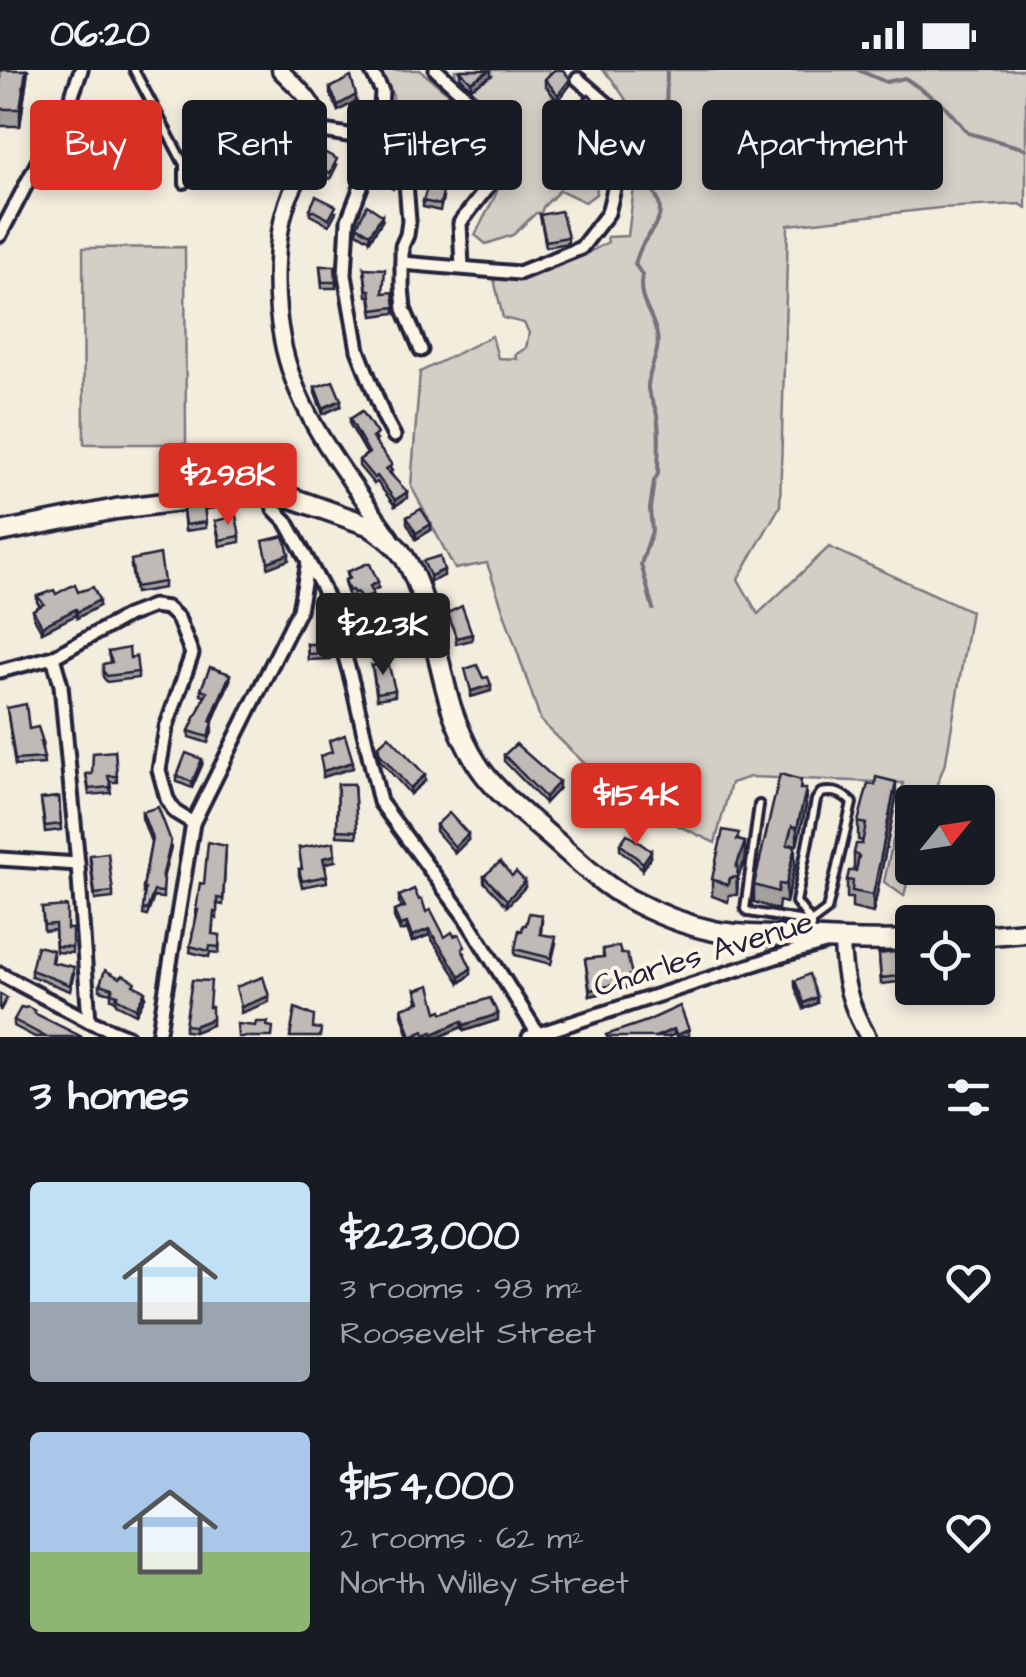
<!DOCTYPE html>
<meta charset="utf-8">
<style>
body{margin:0;font-family:"Architects Daughter",sans-serif;background:#20242c;color:#f1f3f6;height:100vh;display:flex;flex-direction:column;font-size:38px;white-space:nowrap}
*{box-sizing:border-box;margin:0}
p{font-size:32px;color:#9ea1a6}
.icon{flex:none;width:55px;height:55px;fill:none;stroke:currentColor;stroke-width:2;stroke-linecap:round;stroke-linejoin:round}
.map{position:relative;height:967px;overflow:hidden}
.side{display:flex;flex-direction:column;background:#171b24;flex:1}
.side>*{flex:none}
.guide{position:absolute;left:30px;top:30px;width:968px;height:90px;display:flex;gap:20px}
.needle{width:65px;rotate:60deg}
.tools{position:absolute;left:895px;top:715px;display:grid;gap:20px}
.tools a{display:grid;place-items:center;width:100px;height:100px;border-radius:10px;background:#171b24;box-shadow:0 5px 15px #0003;font-size:50px}
.price{position:absolute;translate:-50% -85px;padding:0 22px;border-radius:10px;background:#d93025;color:#fff;font-size:32px;line-height:65px;filter:drop-shadow(0 2px 5px #0008)}
.price::after{content:'';position:absolute;left:50%;top:60px;width:30px;height:22px;margin-left:-15px;background:inherit;clip-path:polygon(0 0,100% 0,50% 100%)}
.price.current{background:#222;color:#fff}
ul{padding:0;list-style:none}
li{display:flex;align-items:center;gap:30px;height:250px;padding:0 30px}
li span{display:grid;place-items:center;flex:none;width:280px;height:200px;border-radius:10px;color:#555}
li>.icon{margin-inline-start:auto}
span .icon{width:120px;height:120px;fill:#fffc;stroke-width:1}
li b{font-size:42px}
h2{display:flex;justify-content:space-between;align-items:center;height:120px;padding:0 30px;font-size:42px}
.tag{padding:0 35px;border-radius:10px;background:#171b24;box-shadow:0 5px 15px #0003;font-size:35px;line-height:90px}
.tag.current{background:#d93025;color:#fff}
.status{display:flex;justify-content:space-between;align-items:center;height:70px;padding:0 50px;background:#171b24;direction:ltr}
.status svg{height:28px;fill:currentColor}
.map>svg:first-child{display:block}
</style>
<div class="status"><b>06:20</b><svg viewBox="0 0 49 12"><path d="M0 12V9h3v3zM5 12V6h3v6zM10 12V3h3v9zM15 12V0h3v12zM26 1h20v11H26zM47 4h2v5h-2z"/></svg></div>
<div class="map">
<svg width="1026" height="967" viewBox="0 0 1026 967">
<rect width="100%" height="100%" fill="#f3edde"/>
<filter id="ink" filterUnits="userSpaceOnUse"><feTurbulence type="fractalNoise" baseFrequency=".01" numOctaves="2"/><feDisplacementMap in="SourceGraphic" scale="20" xChannelSelector="R" yChannelSelector="G"/><feConvolveMatrix kernelMatrix="1 2 1 2 8 2 1 2 1" color-interpolation-filters="sRGB"/></filter>
<g filter="url(#ink)">
<g fill="#d4cfc6" stroke="#7b7880" stroke-width="2.5">
<path d="M 379,0 L 420,0 L 456,30 L 453,46 C 428,57 412,63 393,40 L 393,26 Z"/>
<path d="M 455,0 L 549,0 L 551,24 L 566,48 L 565,52 C 582,75 601,94 596,124 L 585,132 L 560,120 L 543,137 L 541,143 L 536,143 L 513,165 L 486,174 L 475,165 C 502,111 515,103 493,41 L 456,18 Z"/>
<path d="M 602,0 L 1026,0 L 1026,138 L 1020,134 L 939,138 L 788,155 L 780,436 L 738,509 L 758,544 L 829,477 L 971,541 L 946,691 L 930,732 L 912,732 L 912,792 L 904,826 L 884,812 L 903,724 L 903,713 L 750,707 L 731,713 L 715,773 L 662,748 L 586,695 L 541,651 L 487,493 L 455,499 L 411,416 L 420,302 L 492,266 L 498,288 L 517,289 L 515,285 L 526,278 L 529,263 L 524,253 L 503,248 L 494,209 C 538,201 569,195 608,172 L 607,167 L 628,166 L 642,53 L 611,8 Z"/>
<polygon points="185,177 186,374 84,374 83,178"/>
</g>
<g fill="none" stroke-linecap="round" stroke-linejoin="round">
<g stroke="#75727b" stroke-width="4">
<polyline points="858,0 886,12 905,8 944,35 968,63 1026,79"/>
<path d="M 653,539 L 641,494 L 652,461 L 650,439 L 654,411 L 658,404 C 658,384 661,360 656,341 C 654,333 649,327 648,319 C 647,300 661,284 657,265 C 653,243 637,232 642,205 L 635,194 C 638,185 640,177 646,169 C 658,152 666,142 654,122 C 664,94 668,97 653,69 L 655,60 L 666,48 L 667,0"/>
</g>
<g stroke="#22223b" stroke-width="14">
<g id="service">
<polyline points="134,0 184,94 184,114"/>
<polyline points="759,735 745,839 749,842 810,852"/>
<path d="M 811,867 L 811,852 L 827,840 L 852,733 C 843,723 834,720 821,723 L 816,730 L 796,832 L 811,852"/>
</g>
</g>
<g stroke="#22223b" stroke-width="19">
<g id="minor">
<polyline points="371,0 382,21 379,70 348,150 345,205 358,280 384,347 394,366"/>
<polyline points="436,0 481,40 494,70 493,110 460,153 462,197"/>
<polyline points="317,60 379,70 396,75 405,100 409,151 407,165 402,176 402,217 404,239 421,280"/>
<polyline points="0,165 71,28 81,0"/>
<polyline points="402,193 519,203 581,178 608,143 618,103 620,45 578,9"/>
<polyline points="269,420 274,439 286,451 295,467 323,519 335,550 352,612 380,732 465,847 538,964"/>
<polyline points="53,587 61,615 78,794 89,951"/>
<polyline points="0,601 53,587 127,546 153,536 167,538 178,548 192,584 166,658 159,700 167,729 175,742 193,753"/>
<polyline points="0,789 78,794"/>
<polyline points="0,904 89,951 128,967"/>
<polyline points="158,967 193,753 299,540 308,492"/>
<polyline points="529,967 776,887 825,873"/>
</g>
</g>
<g stroke="#22223b" stroke-width="21">
<g id="tertiary">
<path d="M 280,0 C 293,14 313,28 317,48 C 322,76 296,106 287,133 C 274,172 274,228 282,269 C 296,346 348,406 391,468"/>
<path d="M 842,871 C 843,907 849,935 868,967"/>
</g>
</g>
<g stroke="#22223b" stroke-width="25">
<g id="primary">
<path d="M 0,462 L 116,439 L 269,420 L 368,455 C 379,462 389,469 398,479 C 425,509 438,595 451,637 C 473,703 495,719 545,762 C 572,785 598,812 629,829 C 655,843 685,855 714,861 C 739,866 766,865 791,867 C 831,870 872,872 912,870"/>
<polyline points="978,866 1026,862"/>
</g>
</g>
<use href="#service" stroke="#fcf5e5" stroke-width="6"/>
<use href="#minor" stroke="#fcf5e5" stroke-width="11"/>
<use href="#tertiary" stroke="#fcf5e5" stroke-width="14"/>
<use href="#primary" stroke="#fcf5e5" stroke-width="18"/>
</g>
<g fill="#a4a09d" stroke="#22223b" stroke-width="2.5">
<polygon points="0,0 28,0 20,56 0,56"/>
<polygon points="460,1 491,6 471,18 460,7"/>
<polygon points="545,9 570,15 558,31 545,15"/>
<polygon points="330,18 356,31 338,41 330,24"/>
<polygon points="576,35 603,44 590,58 576,41"/>
<polygon points="432,76 429,90 412,86 412,80"/>
<polygon points="315,95 337,95 330,109 315,101"/>
<polygon points="378,103 397,113 393,119 378,109"/>
<polygon points="443,128 440,141 423,137 423,131"/>
<polygon points="310,139 336,142 329,155 310,145"/>
<polygon points="540,145 568,167 568,173 546,177"/>
<polygon points="382,151 370,170 357,162 357,156"/>
<polygon points="320,196 335,196 336,218 322,218"/>
<polygon points="364,198 395,237 395,243 373,246 370,226 367,226"/>
<polygon points="315,317 341,336 323,344 315,323"/>
<polygon points="350,349 377,370 375,372 392,401 390,402 407,428 395,436 377,412 374,414 359,396 359,390 367,384 350,355"/>
<polygon points="204,436 206,458 185,461 183,439"/>
<polygon points="407,447 431,460 416,469 407,453"/>
<polygon points="215,451 240,466 240,472 220,476"/>
<polygon points="131,496 164,512 164,518 135,523"/>
<polygon points="347,502 378,518 372,521 373,530 362,535 357,528 354,529 352,526 349,527 345,516 345,510 348,509"/>
<polygon points="78,522 99,536 77,548 76,545 42,562 33,546 33,540 40,536 37,532 37,526"/>
<polygon points="307,574 330,583 330,589 308,590"/>
<polygon points="108,582 130,588 138,602 138,608 107,612 103,607 103,601 110,592"/>
<polygon points="372,596 395,620 395,626 377,629"/>
<polygon points="230,610 212,653 213,659 208,673 189,667 189,661 205,627 201,625 201,619"/>
<polygon points="7,638 43,672 42,678 44,694 15,696"/>
<polygon points="378,676 425,711 410,724 380,690"/>
<polygon points="115,681 117,712 109,712 111,723 89,725 86,704 92,704"/>
<polygon points="504,685 559,718 545,733 504,691"/>
<polygon points="202,695 192,718 177,712 177,706"/>
<polygon points="338,714 354,714 357,767 337,766"/>
<polygon points="801,719 806,736 797,775 792,774 791,776 795,794 786,833 779,831 778,840 754,832 754,815"/>
<polygon points="59,727 61,760 45,762 41,729"/>
<polygon points="896,729 873,843 852,838 852,828 847,828 847,810 854,801 854,783 862,774 863,771 858,770 858,752"/>
<polygon points="142,742 171,777 163,809 163,828 154,827 147,846 143,845 145,825 143,824 143,818 151,772 142,748"/>
<polygon points="436,755 468,770 455,783 436,761"/>
<polygon points="739,771 745,790 738,807 737,825 729,825 728,832 712,826 712,809"/>
<polygon points="620,774 651,787 643,799 620,780"/>
<polygon points="226,776 223,835 217,834 217,849 214,848 212,864 220,865 219,883 210,882 209,887 190,882 196,840 204,814"/>
<polygon points="299,778 335,791 325,793 327,812 302,817 299,805 299,799 302,799"/>
<polygon points="90,791 113,822 113,828 95,830"/>
<polygon points="484,806 512,806 525,817 507,836 484,812"/>
<polygon points="399,826 426,842 445,867 465,883 464,884 471,904 460,913 429,865 412,872 407,859 400,861 394,847 394,841 402,838 399,832"/>
<polygon points="42,838 67,859 72,859 72,883 56,882 55,860 44,861"/>
<polygon points="542,851 541,864 556,873 551,894 515,885 515,879 522,861"/>
<polygon points="603,879 621,884 632,905 632,911 626,912 626,918 590,926 585,889 603,887"/>
<polygon points="879,884 899,906 899,912 881,914"/>
<polygon points="53,886 52,892 74,903 70,921 31,906 31,900"/>
<polygon points="795,911 817,933 804,939 795,917"/>
<polygon points="100,914 135,916 145,927 136,944 116,934 116,931 111,929 111,923 100,920"/>
<polygon points="416,920 437,942 498,950 464,961 462,957 439,967 409,967 402,944 402,938 418,933"/>
<polygon points="209,937 212,955 194,962 185,961 185,955"/>
<polygon points="34,943 82,967 35,967 14,956 14,950"/>
</g>
<g fill="#86827f" stroke="#22223b" stroke-width="2.5">
<polygon points="26,0 28,0 20,56 20,39"/>
<polygon points="491,0 491,6 471,18 471,12"/>
<polygon points="570,9 570,15 558,31 558,25"/>
<polygon points="356,25 356,31 338,41 338,35"/>
<polygon points="603,38 603,44 590,58 590,52"/>
<polygon points="382,145 382,151 370,170 370,164"/>
<polygon points="341,330 341,336 323,344 323,338"/>
<polygon points="407,422 407,428 395,436 395,430"/>
<polygon points="431,454 431,460 416,469 416,463"/>
<polygon points="289,484 289,490 268,498 268,492"/>
<polygon points="444,500 444,506 430,512 430,506"/>
<polygon points="378,512 378,518 370,522 370,516"/>
<polygon points="373,524 373,530 362,535 362,529"/>
<polygon points="99,530 99,536 77,548 77,542"/>
<polygon points="76,539 76,545 42,562 42,556"/>
<polygon points="472,564 472,570 456,574 456,568"/>
<polygon points="230,604 230,610 210,657 210,651"/>
<polygon points="491,615 491,621 471,627 471,621"/>
<polygon points="202,689 202,695 192,718 192,712"/>
<polygon points="353,692 353,698 323,707 323,701"/>
<polygon points="425,705 425,711 410,724 410,718"/>
<polygon points="559,712 559,718 545,733 545,727"/>
<polygon points="896,712 896,729 873,843 873,825"/>
<polygon points="806,719 806,736 797,775 797,758"/>
<polygon points="468,764 468,770 455,783 455,777"/>
<polygon points="745,772 745,790 738,807 737,825 736,797"/>
<polygon points="795,776 795,794 786,833 786,815"/>
<polygon points="651,781 651,787 643,799 643,793"/>
<polygon points="335,785 335,791 323,794 323,788"/>
<polygon points="525,811 525,817 507,836 507,830"/>
<polygon points="407,853 407,859 400,861 400,855"/>
<polygon points="429,859 429,865 412,872 412,866"/>
<polygon points="471,898 471,904 460,913 460,907"/>
<polygon points="626,912 626,918 590,926 590,920"/>
<polygon points="145,921 145,927 136,944 136,938"/>
<polygon points="269,926 269,932 241,943 241,937"/>
<polygon points="817,927 817,933 804,939 804,933"/>
<polygon points="498,944 498,950 464,961 464,955"/>
<polygon points="212,949 212,955 194,962 194,956"/>
<polygon points="462,951 462,957 439,967 433,967 433,964"/>
<polygon points="674,959 674,965 669,967 655,967"/>
<polygon points="689,960 689,966 676,967 676,965"/>
</g>
<g fill="#bfbab6" stroke="#22223b" stroke-width="2.5">
<polygon points="0,0 26,0 20,39 0,39"/>
<polygon points="461,0 490,0 471,12 460,1"/>
<polygon points="554,0 563,0 570,9 558,25 545,9"/>
<polygon points="351,7 356,25 338,35 330,18"/>
<polygon points="589,25 603,38 590,52 576,35"/>
<polygon points="415,66 432,70 429,84 412,80"/>
<polygon points="322,81 337,89 330,103 315,95"/>
<polygon points="387,88 396,96 397,107 393,113 378,103"/>
<polygon points="427,118 443,122 440,135 423,131"/>
<polygon points="316,126 336,136 329,149 310,139"/>
<polygon points="367,135 382,145 370,164 357,156"/>
<polygon points="561,141 568,167 546,171 540,145"/>
<polygon points="320,196 335,196 336,212 322,212"/>
<polygon points="364,198 385,199 383,223 393,222 395,237 373,240 370,220 367,220"/>
<polygon points="333,311 341,330 323,338 315,317"/>
<polygon points="362,341 377,364 372,368 392,395 386,399 407,422 395,430 377,406 374,408 359,390 369,383 350,349"/>
<polygon points="204,436 206,452 185,455 183,439"/>
<polygon points="421,439 431,454 416,463 407,447"/>
<polygon points="236,446 240,466 220,470 215,451"/>
<polygon points="284,466 289,484 268,492 263,471"/>
<polygon points="160,484 164,512 135,517 131,490"/>
<polygon points="440,486 444,500 430,506 423,491"/>
<polygon points="366,494 370,494 378,512 370,516 373,524 362,529 357,522 354,523 352,520 349,521 345,510 350,508 347,502"/>
<polygon points="75,514 78,522 93,517 99,530 77,542 76,539 42,556 33,540 44,534 37,526 54,520 56,524"/>
<polygon points="462,536 472,564 456,568 448,543"/>
<polygon points="327,560 330,583 308,584 307,574 316,574 316,561"/>
<polygon points="129,578 130,588 136,586 138,602 107,606 103,601 103,594 112,592 108,582"/>
<polygon points="388,592 395,620 377,623 372,596"/>
<polygon points="477,595 483,608 488,607 491,615 471,621 465,599"/>
<polygon points="210,597 230,604 210,651 213,653 208,667 189,661 207,622 201,619"/>
<polygon points="26,634 29,659 38,657 43,672 40,672 44,688 15,690 7,638"/>
<polygon points="345,665 353,692 323,701 320,686 332,682 329,671"/>
<polygon points="389,666 425,705 410,718 380,684 378,676"/>
<polygon points="516,674 559,712 545,727 504,685"/>
<polygon points="115,681 117,706 108,706 111,717 89,719 86,704 92,704 93,683"/>
<polygon points="186,683 202,689 192,712 177,706"/>
<polygon points="780,704 801,710 800,719 806,719 797,758 792,756 787,775 795,776 786,815 779,814 778,822 754,815"/>
<polygon points="876,707 896,712 873,825 852,821 853,811 847,810 849,801 856,801 859,786 854,783 856,774 862,774 866,754 858,752 868,714 875,715"/>
<polygon points="338,714 354,714 357,761 337,760"/>
<polygon points="59,727 61,754 45,756 41,729"/>
<polygon points="158,737 171,771 162,808 164,809 163,822 154,821 147,840 143,839 145,819 143,818 152,768 142,742"/>
<polygon points="449,743 468,764 455,777 436,755"/>
<polygon points="723,760 739,763 737,770 745,772 736,797 738,797 737,807 729,808 728,815 712,809"/>
<polygon points="627,764 651,781 643,793 620,774"/>
<polygon points="208,772 226,776 223,829 217,828 217,843 214,842 212,864 220,865 219,877 210,876 209,881 190,876 198,840 196,840 200,813 204,814"/>
<polygon points="334,772 335,785 323,788 327,806 302,811 299,799 302,799 299,778"/>
<polygon points="108,783 113,822 95,824 90,785"/>
<polygon points="500,792 512,806 516,802 525,811 507,830 484,806"/>
<polygon points="414,819 419,830 422,829 426,842 431,840 445,867 452,862 454,866 459,864 465,877 462,879 471,898 460,907 429,859 412,866 407,853 400,855 394,841 405,837 399,826"/>
<polygon points="67,836 67,859 72,859 72,877 56,876 55,854 44,855 42,838"/>
<polygon points="529,843 542,845 540,864 556,867 551,888 515,879 519,860 522,861 523,855 526,855"/>
<polygon points="37,876 53,880 51,892 74,897 70,915 31,900"/>
<polygon points="619,876 621,884 627,884 632,905 624,907 626,912 590,920 585,889 604,887 603,879"/>
<polygon points="895,882 899,906 881,908 879,884"/>
<polygon points="105,900 120,908 123,905 135,912 133,915 145,921 136,938 116,928 118,925 111,923 113,918 100,914"/>
<polygon points="809,904 817,927 804,933 795,911"/>
<polygon points="263,907 269,926 241,937 236,917"/>
<polygon points="192,910 211,911 209,937 212,937 212,949 194,956 185,955"/>
<polygon points="430,915 437,942 442,940 443,943 490,928 498,944 464,955 462,951 433,964 432,962 425,965 424,961 411,967 402,938 420,932 416,920"/>
<polygon points="0,924 7,928 0,941"/>
<polygon points="680,936 689,960 676,965 674,959 655,967 607,967 606,965 647,951"/>
<polygon points="21,937 25,938 28,937 35,941 34,943 82,967 46,967 14,950"/>
<polygon points="295,938 314,946 313,958 321,959 320,967 290,967"/>
<polygon points="256,952 268,952 267,956 273,957 272,967 238,967 237,954 255,956"/>
</g>
</g>
<g text-anchor="middle" stroke-width="8" stroke-linejoin="round" paint-order="stroke">
<g font-size="32" fill="#22223b" stroke="#fcf5e5">
<text transform="translate(703 883) rotate(-17)" y="11">Charles Avenue</text>
</g>
</g>
</svg>
<div class="tools">
<a><svg class="needle" viewBox="-14 -14 28 28"><path d="M0-13l5 13h-10z" fill="#e53935"/><path d="M0 13l5-13h-10z" fill="#9ea1a6"/></svg></a>
<a><svg class="icon" aria-label="locate" viewBox="0 0 24 24"><circle cx="12" cy="12" r="6"/><path d="M12 2v4M12 18v4M2 12h4M18 12h4"/></svg></a>
</div>
<b class="price" style="left:228px;top:458px">$298K</b>
<b class="price current" style="left:383px;top:608px">$223K</b>
<b class="price" style="left:636px;top:778px">$154K</b>
<div class="guide">
<a class="tag current">Buy</a>
<a class="tag">Rent</a>
<a class="tag">Filters</a>
<a class="tag">New</a>
<a class="tag">Apartment</a>
</div>
</div>
<section class="side">
<h2>3 homes<svg class="icon" aria-label="filters" viewBox="0 0 24 24"><path d="M4 7h16M4 17h16"/><circle cx="9" cy="7" r="2"/><circle cx="15" cy="17" r="2"/></svg></h2>
<ul>
<li><span style="background:linear-gradient(#bfe0f5 60%,#9aa5b1 0)"><svg class="icon" aria-label="home" viewBox="0 0 24 24"><path d="M3 11l9-7 9 7M6 9v11h12V9"/></svg></span><div><b>$223,000</b><p>3 rooms · 98 m²</p><p>Roosevelt Street</p></div><svg class="icon" aria-label="heart" viewBox="0 0 24 24"><path d="M12 20l-8-8c-3-5 5-10 8-4 3-6 11-1 8 4z"/></svg></li>
<li><span style="background:linear-gradient(#a9c7e8 60%,#8fb573 0)"><svg class="icon" aria-label="home" viewBox="0 0 24 24"><path d="M3 11l9-7 9 7M6 9v11h12V9"/></svg></span><div><b>$154,000</b><p>2 rooms · 62 m²</p><p>North Willey Street</p></div><svg class="icon" aria-label="heart" viewBox="0 0 24 24"><path d="M12 20l-8-8c-3-5 5-10 8-4 3-6 11-1 8 4z"/></svg></li>
</ul>
</section>
